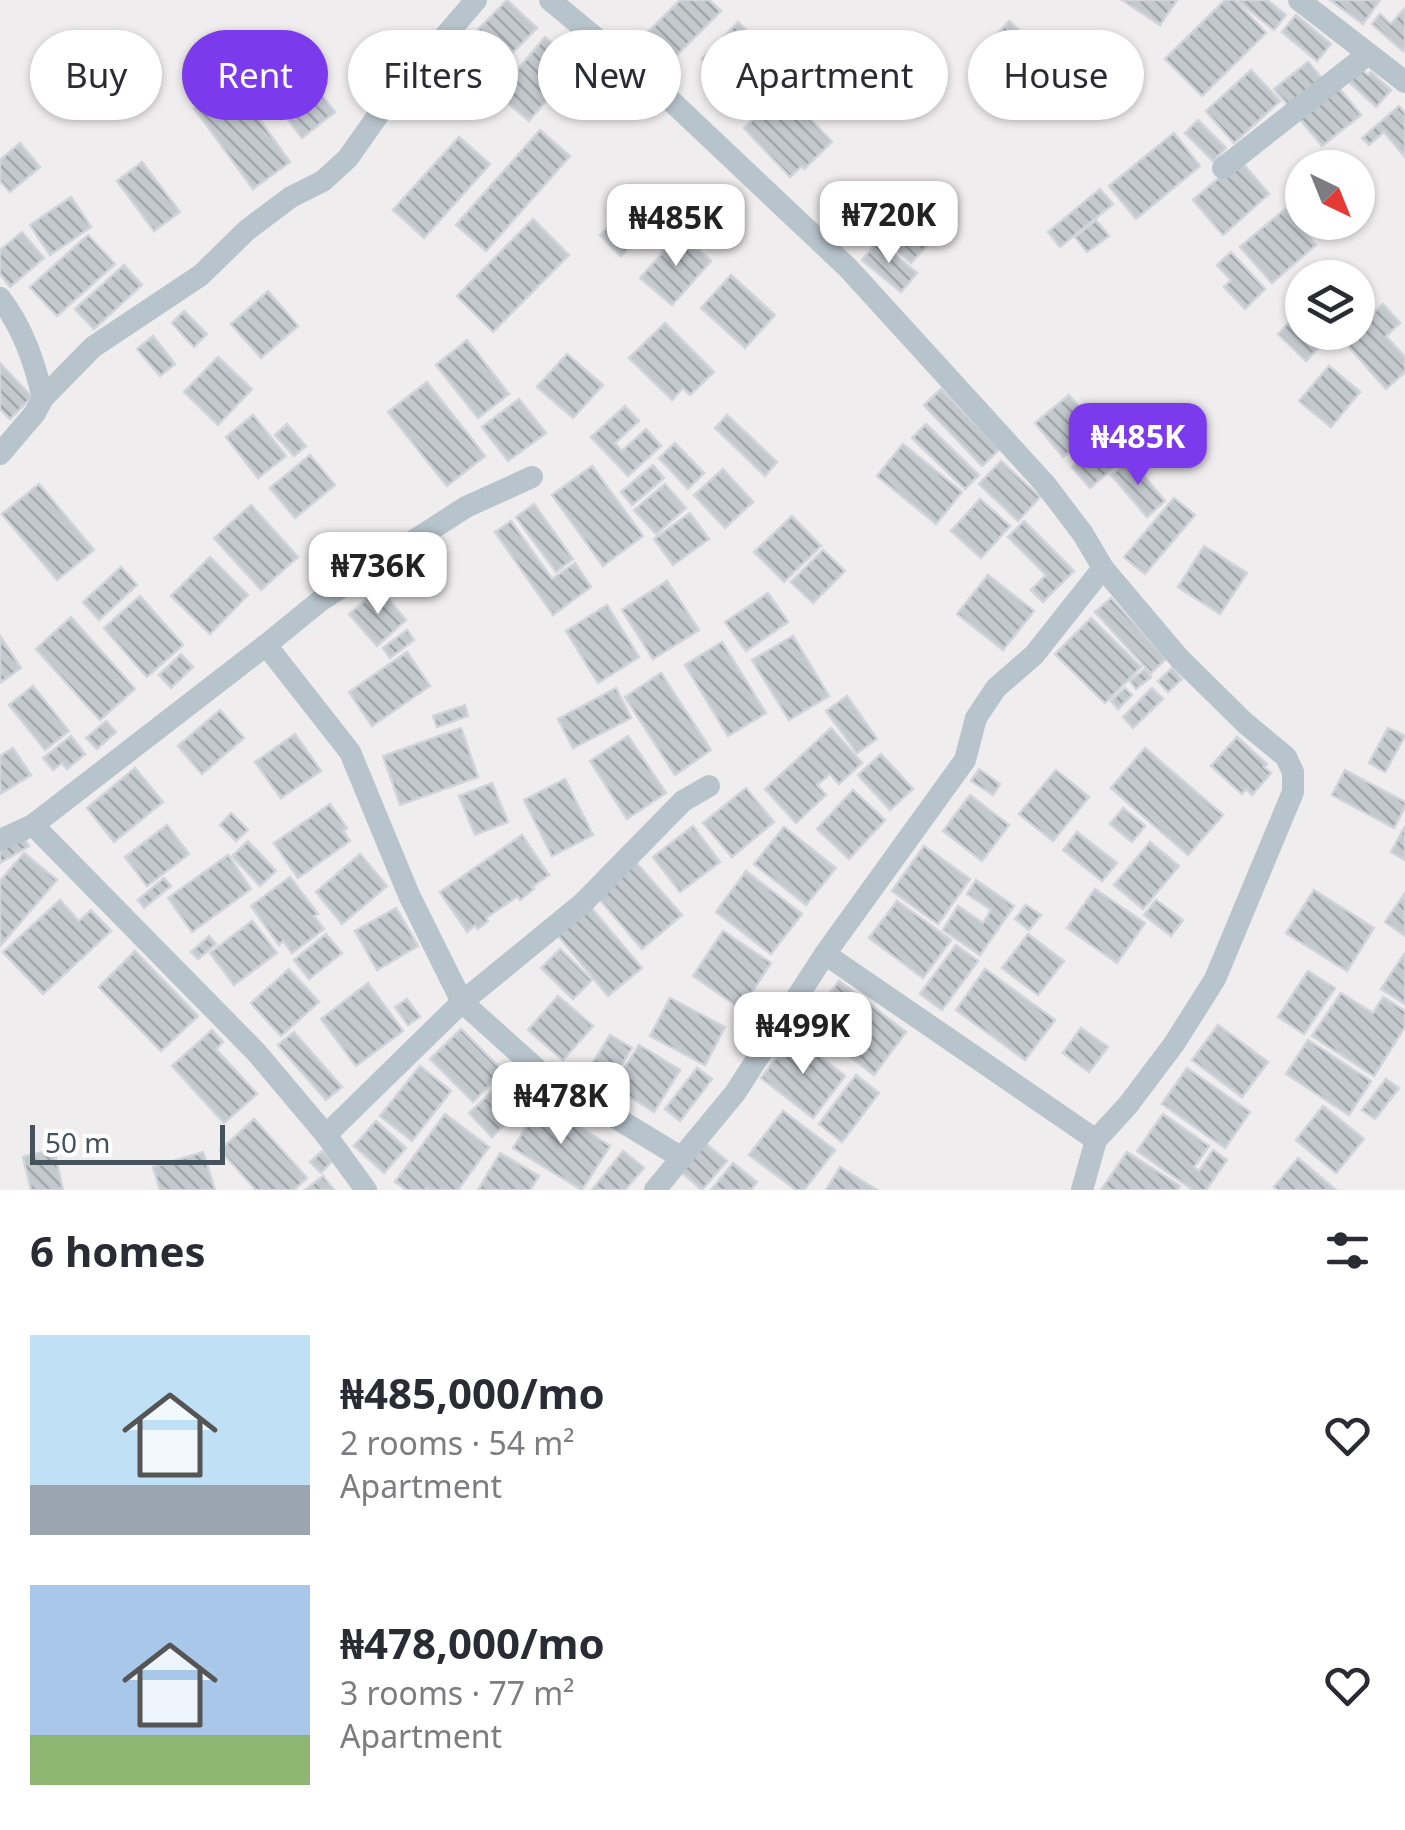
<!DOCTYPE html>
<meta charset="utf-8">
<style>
body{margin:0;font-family:"Noto Sans",sans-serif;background:#f2f2f3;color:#2b2b33;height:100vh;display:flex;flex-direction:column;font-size:38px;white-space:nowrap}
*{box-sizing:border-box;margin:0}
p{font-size:32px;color:#7c7c81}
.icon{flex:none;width:55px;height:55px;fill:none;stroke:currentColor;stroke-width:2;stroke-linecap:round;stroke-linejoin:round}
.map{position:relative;height:1190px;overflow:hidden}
.sheet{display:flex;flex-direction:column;background:#fff;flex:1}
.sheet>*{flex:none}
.banner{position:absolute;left:30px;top:30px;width:1345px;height:90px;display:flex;gap:20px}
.needle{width:65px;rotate:137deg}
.fabs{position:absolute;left:1285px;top:150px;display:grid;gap:20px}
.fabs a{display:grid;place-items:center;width:90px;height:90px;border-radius:50%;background:#fff;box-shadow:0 2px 8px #0004;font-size:50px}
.scale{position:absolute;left:30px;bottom:25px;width:195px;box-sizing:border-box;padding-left:10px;border:5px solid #45535c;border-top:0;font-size:28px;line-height:35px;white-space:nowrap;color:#45535c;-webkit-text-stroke:8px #fff;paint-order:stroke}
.price{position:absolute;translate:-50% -85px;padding:0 22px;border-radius:20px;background:#fff;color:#222;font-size:32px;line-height:65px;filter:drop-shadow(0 2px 5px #0008)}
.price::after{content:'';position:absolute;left:50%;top:60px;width:30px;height:22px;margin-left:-15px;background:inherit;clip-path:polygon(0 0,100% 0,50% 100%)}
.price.on{background:#7c3aed;color:#fff}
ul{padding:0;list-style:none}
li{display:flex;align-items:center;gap:30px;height:250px;padding:0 30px}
li span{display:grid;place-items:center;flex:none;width:280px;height:200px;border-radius:0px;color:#555}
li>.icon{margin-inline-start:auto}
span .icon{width:120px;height:120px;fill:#fffc;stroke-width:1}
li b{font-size:42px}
h2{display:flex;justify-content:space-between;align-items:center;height:120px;padding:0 30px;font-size:42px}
.chip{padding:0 35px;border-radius:45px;background:#fff;box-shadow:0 2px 8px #0004;font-size:35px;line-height:90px}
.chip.on{background:#7c3aed;color:#fff}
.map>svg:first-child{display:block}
</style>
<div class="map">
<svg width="1405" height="1190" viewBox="0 0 1405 1190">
<defs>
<pattern id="building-back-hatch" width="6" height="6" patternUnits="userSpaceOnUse" patternTransform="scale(2.5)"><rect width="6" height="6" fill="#c4c9ce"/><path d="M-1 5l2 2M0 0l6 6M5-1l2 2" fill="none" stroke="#a1a6aa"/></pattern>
</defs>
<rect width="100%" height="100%" fill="#f0edee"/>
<g fill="url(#building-back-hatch)" stroke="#d1d4da" stroke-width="2.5">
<polygon points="507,0 537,28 487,79 458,50"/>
<polygon points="680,0 709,0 721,11 668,64 642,38"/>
<polygon points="1122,0 1177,0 1160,25"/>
<polygon points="1225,0 1235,0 1266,33 1202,96 1165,59"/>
<polygon points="1240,0 1267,0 1286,15 1274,30 1239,2"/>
<polygon points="1330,0 1380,0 1363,24"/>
<polygon points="1405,8 1405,49 1403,51 1372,24 1380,14 1391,24"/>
<polygon points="1296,15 1331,44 1317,61 1282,32"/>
<polygon points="1009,21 1040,49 1027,64 996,36"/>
<polygon points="738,22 778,61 742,98 702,59"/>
<polygon points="545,37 577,64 529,121 497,94"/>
<polygon points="278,38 335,112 302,138 245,63"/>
<polygon points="1308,62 1322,78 1288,105 1274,89"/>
<polygon points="447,67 472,91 459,105 434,81"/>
<polygon points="1360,68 1368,75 1371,72 1391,90 1376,107 1348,81"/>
<polygon points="1251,70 1280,101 1234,143 1206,111"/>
<polygon points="232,81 290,162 253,189 194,108"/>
<polygon points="1338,87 1361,115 1322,146 1299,118"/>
<polygon points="783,90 832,142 804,169 802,166 790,177 744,128"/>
<polygon points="1399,106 1405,113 1405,157 1384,132 1369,145 1362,138"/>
<polygon points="1198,120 1226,148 1213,161 1185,133"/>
<polygon points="540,130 570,156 486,251 456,225"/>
<polygon points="1174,133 1200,166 1136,219 1109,186"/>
<polygon points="459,137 490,164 424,238 393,210"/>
<polygon points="20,143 40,167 10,192 0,181 0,160"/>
<polygon points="1240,160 1269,194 1223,235 1193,200"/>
<polygon points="142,162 180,212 154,231 117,181"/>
<polygon points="1100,189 1113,204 1060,247 1048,232"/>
<polygon points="718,191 744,214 715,247 689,225"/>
<polygon points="71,197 91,227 50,255 30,225"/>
<polygon points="637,199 658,220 621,256 600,235"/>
<polygon points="901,202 936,233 930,241 894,210"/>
<polygon points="1285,209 1316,245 1272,283 1240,247"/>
<polygon points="889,211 927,246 911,263 873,228"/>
<polygon points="533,219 569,255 493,332 457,296"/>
<polygon points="1096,220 1109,236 1087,252 1075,237"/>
<polygon points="22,232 44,258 10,287 0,274 0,250"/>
<polygon points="680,233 711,261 672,305 640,278"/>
<polygon points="88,235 115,264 57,316 30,287"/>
<polygon points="878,241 917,273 901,292 862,260"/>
<polygon points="1231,252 1265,289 1245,309 1224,287 1231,280 1217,265"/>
<polygon points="124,265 142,285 94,329 75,309"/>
<polygon points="731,275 775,315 745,348 701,308"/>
<polygon points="268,291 298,326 261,358 231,324"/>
<polygon points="1383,304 1400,323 1386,336 1405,357 1405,372 1386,389 1343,340 1352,332 1358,332 1358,327"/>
<polygon points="1302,309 1302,332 1334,332 1306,361 1278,334"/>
<polygon points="184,311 207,334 194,347 172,323"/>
<polygon points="665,323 714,372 690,395 683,388 672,400 629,358"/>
<polygon points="153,336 175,364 160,376 137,349"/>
<polygon points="467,340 509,394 478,418 436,365"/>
<polygon points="567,354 603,385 573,418 537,387"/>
<polygon points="218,357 252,389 218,425 184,392"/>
<polygon points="0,363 32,397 10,419 0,409"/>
<polygon points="1329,366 1360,392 1331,427 1299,401"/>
<polygon points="427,382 485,456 447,486 388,412"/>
<polygon points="941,389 1000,449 982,466 924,405"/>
<polygon points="1069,395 1097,429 1063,457 1035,423"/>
<polygon points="519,399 546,433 508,461 482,427"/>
<polygon points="625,406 639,421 615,443 622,451 646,429 661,446 628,476 591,437"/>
<polygon points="253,415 286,456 258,478 226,437"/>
<polygon points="727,415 777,462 765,476 715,428"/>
<polygon points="287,424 306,446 294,456 275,435"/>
<polygon points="926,424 979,475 965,489 912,438"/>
<polygon points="1112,434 1129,455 1090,488 1072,467"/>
<polygon points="675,443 704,473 688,489 659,458"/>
<polygon points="903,444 962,492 936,524 877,476"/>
<polygon points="310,455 335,485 295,518 270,488"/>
<polygon points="1130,459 1165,501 1147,517 1111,475"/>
<polygon points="1001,461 1040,497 1018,521 979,484"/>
<polygon points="653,465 664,478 632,505 621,492"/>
<polygon points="592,466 643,536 603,566 552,495"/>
<polygon points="723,469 753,502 725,528 694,495"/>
<polygon points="39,484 94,550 57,580 2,514"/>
<polygon points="665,484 686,508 656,534 634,510"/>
<polygon points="1174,498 1195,515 1145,574 1124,557"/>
<polygon points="980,499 1010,526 981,558 951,531"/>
<polygon points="534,504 573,559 556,572 516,517"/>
<polygon points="251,505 298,557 261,590 214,538"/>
<polygon points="690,513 709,539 673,565 654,539"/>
<polygon points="792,516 821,546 784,582 754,552"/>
<polygon points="511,521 552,579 575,563 591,587 553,615 495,532"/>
<polygon points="1024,521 1074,571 1043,602 1031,590 1046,575 1008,537"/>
<polygon points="1204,546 1247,573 1220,614 1178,587"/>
<polygon points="823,550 845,571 813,603 791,582"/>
<polygon points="210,557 248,595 210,634 171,596"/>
<polygon points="121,567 137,585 99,620 83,602"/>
<polygon points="988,575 1034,611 1003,650 957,614"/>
<polygon points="667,581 699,630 653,659 622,610"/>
<polygon points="379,588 406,620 377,646 349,614"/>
<polygon points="768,593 788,622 746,651 725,622"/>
<polygon points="140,596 183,645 147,677 104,628"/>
<polygon points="1111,598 1166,659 1151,673 1095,612"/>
<polygon points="607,605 639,657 598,683 566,631"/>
<polygon points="71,617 135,689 100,720 36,649"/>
<polygon points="1091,618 1141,667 1105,703 1055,654"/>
<polygon points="407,630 414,640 390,658 383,648"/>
<polygon points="0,636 21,668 0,683"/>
<polygon points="793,636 829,696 789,720 752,660"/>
<polygon points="722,642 766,713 728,736 685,665"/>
<polygon points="407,652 430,686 372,726 349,692"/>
<polygon points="181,654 193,667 171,688 159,675"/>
<polygon points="1172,668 1182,679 1168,692 1158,681"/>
<polygon points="1145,669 1151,677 1136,689 1130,681"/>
<polygon points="661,673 711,750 675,775 625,697"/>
<polygon points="33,686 69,731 45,750 9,705"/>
<polygon points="616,688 631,718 573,748 558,719"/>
<polygon points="1125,688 1132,695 1118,709 1111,701"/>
<polygon points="1152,688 1163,699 1133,728 1123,717"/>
<polygon points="847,696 877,739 857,753 826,711"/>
<polygon points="465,705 468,716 437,727 433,716"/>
<polygon points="220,710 244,738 202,774 178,746"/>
<polygon points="106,721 116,732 97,749 86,738"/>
<polygon points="461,728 478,777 400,805 383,756"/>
<polygon points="831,728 862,763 839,784 830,774 817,785 826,795 796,823 765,789"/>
<polygon points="1388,728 1405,736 1385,772 1369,763"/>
<polygon points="295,734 321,771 281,798 255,762"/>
<polygon points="71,736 85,754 67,769 62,763 53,770 43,758"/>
<polygon points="628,736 666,793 627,819 590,761"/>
<polygon points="1237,737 1267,764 1264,767 1271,773 1252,795 1246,789 1242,794 1211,766"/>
<polygon points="13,748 31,775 0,794 0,756"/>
<polygon points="1145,748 1223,815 1188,855 1111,788"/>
<polygon points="881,754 913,789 890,810 858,775"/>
<polygon points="135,768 163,802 114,842 87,808"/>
<polygon points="979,769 1000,784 993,795 971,781"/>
<polygon points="1056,770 1089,797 1053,841 1019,814"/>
<polygon points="1345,770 1405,802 1405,807 1394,828 1332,795"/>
<polygon points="565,779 593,835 552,856 524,800"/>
<polygon points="492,783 508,822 475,835 459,796"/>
<polygon points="746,788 774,822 732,857 703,823"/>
<polygon points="853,790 885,820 849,859 817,829"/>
<polygon points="970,795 1009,825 982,861 943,831"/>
<polygon points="330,804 347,828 343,831 350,841 298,878 274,843"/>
<polygon points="1123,808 1145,826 1132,842 1110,824"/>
<polygon points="231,813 248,830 236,841 220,825"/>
<polygon points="167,825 189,854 147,886 125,857"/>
<polygon points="693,826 720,862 680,892 653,857"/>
<polygon points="1405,826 1405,860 1391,852"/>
<polygon points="784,827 836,868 806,905 754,864"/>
<polygon points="21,832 29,846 0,863 0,844"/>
<polygon points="1077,832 1117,863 1102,881 1063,850"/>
<polygon points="522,835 549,875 532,887 534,889 520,900 518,896 486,918 488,921 478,929 475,925 467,932 440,892"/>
<polygon points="248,841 276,871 260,886 232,856"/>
<polygon points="1150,842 1179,866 1143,909 1114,885"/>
<polygon points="924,846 970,879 938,924 892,891"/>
<polygon points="24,853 57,880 0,946 0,881"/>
<polygon points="360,854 387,886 342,924 316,892"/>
<polygon points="228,855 251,889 192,932 168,898"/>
<polygon points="634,860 682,915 642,949 595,894"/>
<polygon points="746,871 802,914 771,954 716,912"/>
<polygon points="290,877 318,914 314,916 324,929 292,953 283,941 279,945 251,906"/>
<polygon points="164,878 171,886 144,908 138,900"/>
<polygon points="976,880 1014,906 980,955 943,930 958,906 983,923 991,910 967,894"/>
<polygon points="1095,889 1145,923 1117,963 1067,928"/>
<polygon points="1314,890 1374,928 1347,971 1286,933"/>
<polygon points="1405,893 1405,936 1385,922"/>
<polygon points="60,900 79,921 91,910 111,931 43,994 3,952"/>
<polygon points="1156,900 1183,920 1171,936 1144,915"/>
<polygon points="897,901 951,940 923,978 869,938"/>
<polygon points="589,905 642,968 608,996 556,933"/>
<polygon points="1026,905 1041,915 1029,930 1015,919"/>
<polygon points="396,908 418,946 377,970 355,931"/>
<polygon points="252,921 277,953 234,985 210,953"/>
<polygon points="723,931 771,963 741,1009 693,976"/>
<polygon points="326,934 342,953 309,979 294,960"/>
<polygon points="1028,934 1064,961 1038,995 1002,968"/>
<polygon points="209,936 216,944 198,959 191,952"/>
<polygon points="956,945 978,961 942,1010 920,994"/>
<polygon points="560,949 592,980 573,999 541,968"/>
<polygon points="135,951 198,1016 161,1051 99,987"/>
<polygon points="1404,954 1405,954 1405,1004 1381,989"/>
<polygon points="289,969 319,1002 281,1036 251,1003"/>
<polygon points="985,969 1055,1020 1025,1060 956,1010"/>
<polygon points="1308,971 1335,988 1304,1034 1278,1017"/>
<polygon points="839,981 906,1032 874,1075 806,1024"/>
<polygon points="368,983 403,1031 356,1066 321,1019"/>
<polygon points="1341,993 1373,1013 1383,997 1405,1011 1405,1027 1374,1076 1312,1036"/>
<polygon points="558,996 593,1026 563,1060 528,1030"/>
<polygon points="670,998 725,1027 705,1065 650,1036"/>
<polygon points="407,999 420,1017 408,1025 395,1007"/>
<polygon points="1218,1025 1268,1062 1242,1097 1192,1060"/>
<polygon points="1081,1028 1108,1047 1089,1072 1063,1053"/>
<polygon points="461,1029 503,1071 473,1102 430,1059"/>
<polygon points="212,1030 223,1042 216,1049 257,1094 224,1123 172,1066"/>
<polygon points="294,1032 342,1087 326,1100 278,1045"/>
<polygon points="610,1035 632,1048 611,1082 589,1069"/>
<polygon points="793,1036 845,1076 813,1118 761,1078"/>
<polygon points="1308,1040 1371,1081 1349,1115 1286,1074"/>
<polygon points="639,1045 680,1070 654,1112 613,1086"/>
<polygon points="420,1066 451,1091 412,1141 380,1116"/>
<polygon points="697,1068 712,1079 680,1121 665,1109"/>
<polygon points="1187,1068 1250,1112 1225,1148 1162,1104"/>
<polygon points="516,1069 539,1093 492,1137 469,1113"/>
<polygon points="856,1075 879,1093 842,1142 819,1124"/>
<polygon points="1386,1079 1399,1088 1375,1119 1362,1110"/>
<polygon points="541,1103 610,1146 582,1190 513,1148"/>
<polygon points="1323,1106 1364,1139 1336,1173 1296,1140"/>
<polygon points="783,1111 835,1150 804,1190 796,1190 749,1155"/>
<polygon points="445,1114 489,1147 458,1190 430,1190 427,1187 425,1190 407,1190 395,1182"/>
<polygon points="1163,1114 1209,1146 1194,1167 1199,1171 1213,1150 1227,1160 1206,1190 1193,1190 1137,1151"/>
<polygon points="254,1119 307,1178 294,1190 256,1190 220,1150"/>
<polygon points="376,1121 406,1148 384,1173 354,1146"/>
<polygon points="704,1142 727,1161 702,1190 680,1171"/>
<polygon points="54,1149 63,1190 31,1190 23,1157"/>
<polygon points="322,1151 332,1161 321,1173 310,1162"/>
<polygon points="623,1151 644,1168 625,1190 592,1190"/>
<polygon points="203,1152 215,1190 160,1190 153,1167"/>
<polygon points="1127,1152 1180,1186 1177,1190 1101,1190"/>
<polygon points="500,1153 539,1176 530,1190 478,1190"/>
<polygon points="1298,1158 1336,1190 1278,1190 1274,1187"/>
<polygon points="733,1163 757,1182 751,1190 711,1190"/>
<polygon points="840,1167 877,1190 826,1190"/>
<polygon points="323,1176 334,1190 305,1190"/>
</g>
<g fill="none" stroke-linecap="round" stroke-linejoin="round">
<g stroke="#b8c4cc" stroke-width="22">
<polyline points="550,0 668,98 848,268 1045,484 1083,534 1103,568 1179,658 1245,723 1286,757 1293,772 1293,792 1215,979 1174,1044 1128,1105 1096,1140 1082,1190"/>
<polyline points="1299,0 1405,82"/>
<polyline points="1223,168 1368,54"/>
<path d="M 0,298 C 23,328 34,361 43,398"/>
<polyline points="0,454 35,413 43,398 93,347 201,275 247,230 291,197 323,181 348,158 381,111 476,0"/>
<polyline points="266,645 350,752 409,895 462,1002 540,1072 682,1158"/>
<polyline points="33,825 257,1053 326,1135 366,1190"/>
<polyline points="0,840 33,825 266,645 320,601 466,507 532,477"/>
<polyline points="825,954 1096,1140"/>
<polyline points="326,1135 462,1002 583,903 683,801 709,786"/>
<polyline points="655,1190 735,1093 825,954 965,760 976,718 996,688 1034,655 1103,568"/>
</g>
</g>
</svg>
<div class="fabs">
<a><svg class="needle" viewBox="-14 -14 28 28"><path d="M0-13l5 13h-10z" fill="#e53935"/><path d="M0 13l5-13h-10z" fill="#7c7c81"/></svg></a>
<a><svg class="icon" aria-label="layers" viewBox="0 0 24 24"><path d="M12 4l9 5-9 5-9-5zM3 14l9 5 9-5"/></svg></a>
</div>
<div class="scale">50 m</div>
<b class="price" style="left:889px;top:266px">₦720K</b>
<b class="price" style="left:676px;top:269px">₦485K</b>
<b class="price on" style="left:1138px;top:488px">₦485K</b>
<b class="price" style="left:378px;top:617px">₦736K</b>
<b class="price" style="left:803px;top:1077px">₦499K</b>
<b class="price" style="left:561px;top:1147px">₦478K</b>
<div class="banner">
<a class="chip">Buy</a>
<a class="chip on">Rent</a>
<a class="chip">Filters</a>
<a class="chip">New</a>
<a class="chip">Apartment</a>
<a class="chip">House</a>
</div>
</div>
<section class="sheet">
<h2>6 homes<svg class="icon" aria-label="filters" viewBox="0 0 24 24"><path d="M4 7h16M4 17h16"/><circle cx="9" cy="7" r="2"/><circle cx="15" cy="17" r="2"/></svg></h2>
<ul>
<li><span style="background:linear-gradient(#bfe0f5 75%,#9aa5b1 0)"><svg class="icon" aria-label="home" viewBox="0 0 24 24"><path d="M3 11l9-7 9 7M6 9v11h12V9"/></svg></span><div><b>₦485,000/mo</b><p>2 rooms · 54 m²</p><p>Apartment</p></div><svg class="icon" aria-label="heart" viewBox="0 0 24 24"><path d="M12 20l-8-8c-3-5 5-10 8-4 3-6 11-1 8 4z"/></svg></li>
<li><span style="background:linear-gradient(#a9c7e8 75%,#8fb573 0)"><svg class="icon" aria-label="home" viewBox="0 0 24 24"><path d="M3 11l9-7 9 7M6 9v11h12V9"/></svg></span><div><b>₦478,000/mo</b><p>3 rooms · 77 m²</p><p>Apartment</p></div><svg class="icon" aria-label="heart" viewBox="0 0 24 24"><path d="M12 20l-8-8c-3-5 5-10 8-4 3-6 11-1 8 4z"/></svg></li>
</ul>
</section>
